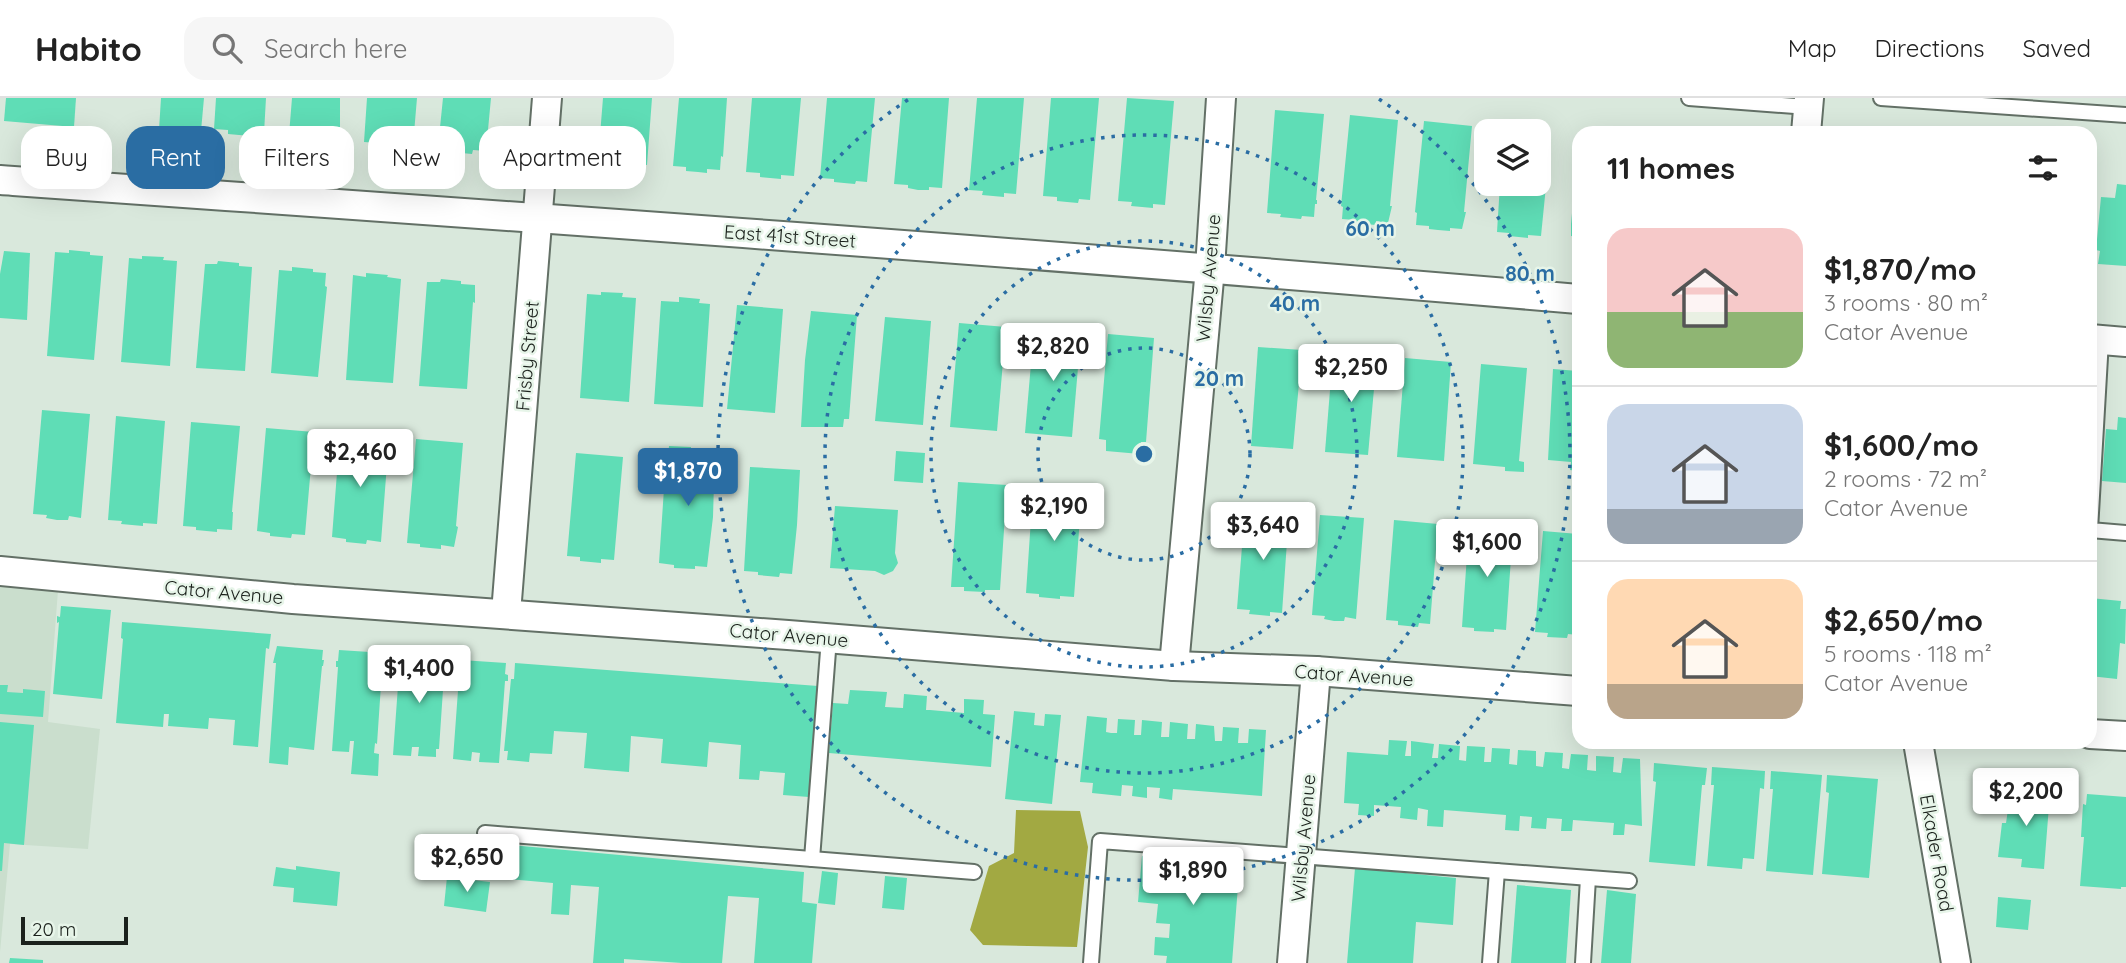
<!DOCTYPE html>
<meta charset="utf-8">
<style>
body{margin:0;font-family:Quicksand,sans-serif;background:#f6f6f6;color:#222;height:100vh;display:flex;flex-direction:column;font-size:26px;white-space:nowrap}
*{box-sizing:border-box;margin:0}
p{font-size:23px;color:#767676}
.icon{flex:none;width:38px;height:38px;fill:none;stroke:currentColor;stroke-width:2;stroke-linecap:round;stroke-linejoin:round}
.map{position:relative;flex:1;overflow:hidden}
.sheet{position:absolute;left:1572px;top:28px;width:525px;height:623px;display:flex;flex-direction:column;background:#fff;border-radius:21px;box-shadow:0 7px 28px #0002}
.sheet>*{flex:none}
.guide{position:absolute;left:21px;top:28px;width:665px;height:63px;display:flex;gap:14px}
.controls{position:absolute;left:1474px;top:21px;display:grid;gap:14px}
.controls a{display:grid;place-items:center;width:77px;height:77px;border-radius:14px;background:#fff;box-shadow:0 7px 28px #0002;font-size:35px}
.scale{position:absolute;left:21px;bottom:18px;width:107px;box-sizing:border-box;padding-left:7px;border:4px solid #1b211c;border-top:0;font-size:19px;line-height:24px;white-space:nowrap;color:#1b211c;-webkit-text-stroke:5px #e7f5e9;paint-order:stroke}
.price{position:absolute;translate:-50% -60px;padding:0 16px;border-radius:7px;background:#fff;color:#222;font-size:23px;line-height:46px;filter:drop-shadow(0 2px 4px #0008)}
.price::after{content:'';position:absolute;left:50%;top:42px;width:21px;height:16px;margin-left:-10px;background:inherit;clip-path:polygon(0 0,100% 0,50% 100%)}
.price.selected{background:#2a6da3;color:#fff}
ul{padding:0;list-style:none}
li{display:flex;align-items:center;gap:21px;height:175px;padding:0 35px}
li+li{border-top:2px solid #e0e0e0}
li span{display:grid;place-items:center;flex:none;width:196px;height:140px;border-radius:21px;color:#555}
li>.icon{margin-inline-start:auto}
span .icon{width:84px;height:84px;fill:#fffc;stroke-width:1}
li b{font-size:30px}
h2{display:flex;justify-content:space-between;align-items:center;height:84px;padding:0 35px;font-size:30px}
.tag{padding:0 24px;border-radius:21px;background:#fff;box-shadow:0 7px 28px #0002;font-size:24px;line-height:63px}
.tag.selected{background:#2a6da3;color:#fff}
header{display:flex;align-items:center;gap:42px;box-sizing:border-box;height:98px;padding:0 35px;background:#fff;border-bottom:2px solid #e0e0e0}
header strong{font-size:33px}
nav{display:flex;gap:38px;margin-inline-start:auto;font-size:24px}
.search{width:490px;height:63px;background:#f6f6f6;display:flex;align-items:center;gap:18px;box-sizing:border-box;padding:0 24px;border-radius:21px;color:#767676;font-size:26px}
.map>svg:first-child{display:block}
</style>
<header>
<strong>Habito</strong>
<div class="search"><svg class="icon" aria-label="search" viewBox="0 0 24 24"><circle cx="10" cy="10" r="6"/><path d="M15 15l6 6"/></svg>Search here</div>
<nav><a>Map</a><a>Directions</a><a>Saved</a></nav>
</header>
<div class="map">
<svg width="2126" height="865" viewBox="0 0 2126 865">
<rect width="100%" height="100%" fill="#d9e8dc"/>
<polygon fill="#cadecd" points="0,474 59,479 48,624 100,631 88,751 10,746 0,854"/>
<polygon fill="#a2a942" points="1016,712 1080,713 1088,749 1077,849 983,847 970,832 989,768 1014,755"/>
<g fill="#5fddb6">
<polygon points="6,0 76,0 74,29 4,23"/>
<polygon points="161,0 204,0 201,33 177,31 177,34 159,32"/>
<polygon points="216,0 266,0 264,35 250,35 250,38 228,36 228,32 214,31"/>
<polygon points="292,0 340,0 340,29 338,29 337,42 324,41 324,44 303,42 303,38 289,37"/>
<polygon points="367,0 417,0 413,47 398,47 398,50 377,48 377,45 364,44"/>
<polygon points="443,0 491,0 486,53 473,52 472,56 451,54 452,50 438,49"/>
<polygon points="603,0 652,0 647,67 632,65 632,68 612,66 612,63 598,62"/>
<polygon points="679,0 727,0 723,59 721,58 720,72 707,71 707,75 698,74 686,73 686,69 673,68"/>
<polygon points="752,0 801,0 794,78 781,77 781,81 770,80 760,79 760,75 746,74"/>
<polygon points="827,0 875,0 867,84 856,83 855,86 844,85 834,84 834,81 820,80"/>
<polygon points="902,0 949,0 942,90 929,89 929,92 918,92 908,90 908,87 894,86"/>
<polygon points="977,0 1024,0 1016,96 1004,95 1004,99 982,97 983,93 969,92"/>
<polygon points="1051,0 1099,0 1090,102 1079,101 1078,105 1067,104 1057,103 1057,99 1043,98"/>
<polygon points="1127,0 1174,3 1165,107 1153,106 1153,110 1131,108 1132,104 1118,103"/>
<polygon points="1275,12 1324,16 1316,102 1317,102 1317,106 1315,106 1314,119 1302,118 1301,121 1280,119 1281,116 1267,115"/>
<polygon points="1350,17 1398,22 1390,108 1392,108 1388,125 1376,123 1376,127 1365,126 1355,125 1355,122 1342,121 1343,109 1341,108"/>
<polygon points="1424,23 1472,28 1464,114 1466,114 1462,131 1450,130 1450,133 1438,132 1429,131 1429,128 1416,127 1417,115 1415,114"/>
<polygon points="1538,47 1550,48 1541,138 1528,137 1528,140 1509,138 1509,135 1497,134 1500,86 1538,86"/>
<polygon points="1577,60 1578,60 1578,139 1571,138 1571,126"/>
<polygon points="2117,86 2126,87 2126,168 2098,166 2100,153 2096,152 2101,99 2115,100"/>
<polygon points="69,152 90,154 90,157 103,158 94,262 47,258 55,154 69,155"/>
<polygon points="4,153 30,155 27,222 0,220 0,176"/>
<polygon points="142,158 164,159 163,162 177,163 170,268 121,264 129,160 142,161"/>
<polygon points="218,163 239,165 239,168 252,169 245,273 196,270 205,166 217,166"/>
<polygon points="292,169 313,171 313,174 326,175 325,188 327,189 318,279 271,275 279,172 292,173"/>
<polygon points="366,175 388,177 387,179 401,181 393,285 346,282 353,177 366,179"/>
<polygon points="441,181 461,183 461,186 475,187 475,205 473,204 467,291 419,288 427,184 440,184"/>
<polygon points="601,194 623,195 622,199 636,200 629,304 580,300 587,196 601,197"/>
<polygon points="679,199 700,201 699,205 710,206 703,309 654,306 661,203 679,204"/>
<polygon points="737,207 783,211 775,315 727,311"/>
<polygon points="811,213 857,217 849,321 844,321 843,329 801,329 805,262"/>
<polygon points="885,219 931,223 923,327 875,323"/>
<polygon points="959,225 1006,229 997,333 950,329"/>
<polygon points="1034,231 1081,235 1072,339 1025,335"/>
<polygon points="1108,236 1154,240 1146,344 1141,344 1140,356 1106,353 1106,342 1099,341"/>
<polygon points="1258,249 1302,252 1293,351 1251,348"/>
<polygon points="1333,255 1377,258 1368,357 1325,354"/>
<polygon points="1405,260 1451,264 1444,363 1397,359"/>
<polygon points="1481,266 1527,270 1519,363 1524,364 1524,374 1505,373 1505,369 1473,366"/>
<polygon points="1553,271 1578,273 1578,373 1570,372 1571,364 1548,362"/>
<polygon points="42,312 90,316 81,420 69,418 68,422 57,422 46,420 47,417 33,416"/>
<polygon points="116,318 165,323 157,426 143,425 143,428 121,426 122,423 108,422"/>
<polygon points="2118,319 2126,320 2126,385 2102,383 2106,331 2117,332"/>
<polygon points="191,324 240,328 232,414 233,414 232,432 217,431 217,434 196,432 196,429 183,428"/>
<polygon points="266,330 314,334 305,437 292,436 291,440 270,438 270,435 257,433"/>
<polygon points="340,336 389,340 381,444 367,442 366,446 346,444 346,441 332,439"/>
<polygon points="416,341 463,345 456,428 458,429 454,449 441,447 441,451 430,450 420,449 420,446 407,445"/>
<polygon points="669,348 691,349 690,363 693,363 693,350 715,351 713,419 707,469 695,468 695,471 674,470 674,467 659,465 666,361 668,361"/>
<polygon points="896,353 925,355 923,385 894,383"/>
<polygon points="576,355 623,359 614,462 601,461 601,465 580,463 580,459 567,458"/>
<polygon points="750,369 800,372 797,427 792,476 780,475 779,479 758,477 758,474 744,473"/>
<polygon points="958,384 1007,387 1000,492 985,492 985,494 964,493 964,489 951,489"/>
<polygon points="1033,391 1082,393 1074,499 1060,498 1060,501 1039,499 1039,496 1026,495"/>
<polygon points="835,408 898,412 895,455 898,465 893,473 884,477 875,473 830,470"/>
<polygon points="1245,411 1289,415 1282,515 1270,514 1270,518 1249,516 1250,512 1237,511"/>
<polygon points="1320,417 1364,420 1356,521 1345,519 1344,523 1334,523 1324,521 1325,518 1312,517"/>
<polygon points="1394,422 1438,426 1430,526 1419,525 1418,529 1398,527 1398,523 1386,522"/>
<polygon points="1469,428 1513,431 1506,532 1494,531 1494,534 1474,533 1474,530 1462,529"/>
<polygon points="1543,433 1578,436 1578,537 1568,536 1567,540 1547,539 1548,535 1535,534"/>
<polygon points="2090,500 2121,503 2120,511 2126,511 2125,546 2120,545 2117,581 2090,578"/>
<polygon points="61,508 111,512 102,601 53,596 59,524 57,525 57,518 60,519"/>
<polygon points="122,524 271,536 269,551 266,550 258,649 233,647 235,622 209,620 208,631 168,628 169,616 164,616 163,629 116,625 123,541 121,540"/>
<polygon points="277,548 323,552 322,562 324,562 323,568 322,568 314,652 289,649 288,667 269,665 276,565 273,565"/>
<polygon points="339,552 385,555 386,573 382,572 377,646 375,645 374,655 379,656 378,678 351,676 354,643 350,643 349,654 332,653 338,569 336,569 336,563 338,563"/>
<polygon points="400,556 447,560 448,577 444,577 439,651 436,651 436,659 418,658 419,649 412,649 411,658 393,657 399,574 397,574 398,568 400,568"/>
<polygon points="461,562 506,565 505,576 508,577 508,583 505,583 499,665 479,664 480,655 472,654 471,663 453,661 459,579 457,579 457,573 460,573"/>
<polygon points="515,565 818,588 809,699 783,697 785,675 760,673 759,682 739,681 741,647 709,644 707,669 661,665 663,641 631,638 629,674 605,672 584,670 587,635 554,633 552,656 530,655 529,664 507,662 508,653 504,653 511,581 514,581"/>
<polygon points="0,587 8,587 7,594 23,595 23,591 45,593 43,619 0,616"/>
<polygon points="850,592 887,594 885,609 903,610 904,596 927,598 926,612 930,612 964,615 964,601 984,602 983,616 995,617 991,669 829,655 833,605 848,606"/>
<polygon points="1014,613 1035,615 1034,627 1044,628 1045,616 1061,617 1052,706 1005,701"/>
<polygon points="1087,618 1107,620 1106,634 1111,635 1117,635 1118,621 1135,622 1134,637 1141,637 1142,622 1162,624 1161,639 1169,639 1170,624 1188,626 1187,641 1195,641 1196,626 1214,628 1215,643 1222,643 1223,629 1239,630 1238,645 1248,645 1249,631 1266,632 1262,698 1173,691 1172,702 1159,700 1160,690 1147,689 1147,700 1132,698 1133,688 1122,687 1121,698 1092,695 1093,685 1080,684"/>
<polygon points="0,624 34,627 24,747 4,745 2,773 0,773"/>
<polygon points="1389,642 1407,643 1405,658 1411,658 1411,643 1434,646 1432,660 1438,660 1439,646 1460,648 1459,662 1466,663 1467,648 1485,649 1484,664 1491,664 1492,650 1510,651 1509,666 1517,667 1518,652 1536,653 1536,668 1543,669 1545,654 1563,655 1562,670 1569,671 1571,656 1588,657 1587,672 1596,673 1596,658 1614,659 1613,674 1621,675 1623,660 1640,661 1642,728 1625,726 1624,737 1613,737 1614,725 1573,722 1572,733 1561,733 1562,721 1547,720 1546,731 1531,730 1532,719 1520,718 1519,733 1505,732 1506,717 1444,712 1443,729 1427,728 1428,712 1418,710 1417,722 1400,720 1401,709 1374,707 1374,718 1358,717 1359,706 1344,705 1347,654 1388,657"/>
<polygon points="1654,665 1707,670 1705,687 1702,687 1695,768 1649,764 1656,684 1653,683"/>
<polygon points="1712,669 1765,673 1764,691 1760,690 1754,761 1743,760 1742,771 1707,768 1714,687 1711,687"/>
<polygon points="1771,673 1822,677 1813,777 1766,773 1773,691 1770,691"/>
<polygon points="1827,677 1878,681 1869,780 1822,776 1829,695 1826,694"/>
<polygon points="2011,691 2050,695 2044,771 2021,769 2022,761 1998,759 2002,725 2006,725"/>
<polygon points="2087,696 2126,699 2126,789 2121,789 2121,791 2080,788 2084,739 2081,739 2083,706 2086,707"/>
<polygon points="499,746 804,774 802,804 817,806 812,865 754,865 759,800 728,798 722,865 682,865 624,861 624,865 593,865 599,789 571,787 569,817 551,816 553,785 496,780"/>
<polygon points="1151,757 1223,763 1223,761 1240,762 1232,865 1166,865 1167,858 1154,857 1155,839 1169,840 1170,826 1156,825 1158,806 1138,804 1142,758 1151,759"/>
<polygon points="296,768 340,774 337,808 293,804 294,790 273,788 276,769 296,772"/>
<polygon points="1355,770 1456,780 1453,827 1416,824 1413,865 1347,865"/>
<polygon points="822,773 838,775 835,807 818,805"/>
<polygon points="885,778 907,780 904,812 882,810"/>
<polygon points="447,779 490,784 486,814 444,808"/>
<polygon points="1517,787 1571,792 1566,865 1511,865"/>
<polygon points="1607,792 1636,796 1631,865 1601,865"/>
<polygon points="1998,799 2031,802 2028,832 1996,829"/>
<polygon points="10,860 43,862 43,865 9,865"/>
</g>
<g fill="none" stroke-linecap="round" stroke-linejoin="round">
<g stroke="#637066" stroke-width="18">
<g id="service">
<polyline points="1689,0 1808,9"/>
<polyline points="1881,0 2126,17"/>
<polyline points="2101,242 2090,432 2126,435"/>
<polyline points="485,735 974,774"/>
<polyline points="812,761 829,540"/>
<polyline points="1091,865 1100,743 1629,783"/>
<polyline points="1490,865 1497,773"/>
<polyline points="1583,865 1588,780"/>
</g>
</g>
<g stroke="#637066" stroke-width="32">
<g id="minor">
<polyline points="1806,35 1809,0"/>
<path d="M 0,82 C 526,119 1053,156 1578,201"/>
<polyline points="2090,241 2126,244"/>
<polyline points="0,473 293,501 788,537 1174,568 1316,573 1578,593"/>
<polyline points="506,515 547,0"/>
<polyline points="1174,568 1210,170 1221,0"/>
<polyline points="2090,636 2126,638"/>
<polyline points="1918,644 1956,865"/>
<polyline points="1292,865 1316,573"/>
</g>
</g>
<use href="#service" stroke="#fff" stroke-width="14"/>
<use href="#minor" stroke="#fff" stroke-width="28"/>
</g>
<g fill="none" stroke="#2a6da3" stroke-width="3.5" stroke-dasharray="3.5 7">
<circle cx="1144" cy="356" r="106"/>
<circle cx="1144" cy="356" r="213"/>
<circle cx="1144" cy="356" r="319"/>
<path d="M1379 1A426 426 0 1 1 909 1"/>
</g>
<g text-anchor="middle" stroke-width="5" stroke-linejoin="round" paint-order="stroke">
<g font-size="19" fill="#1b211c" stroke="#e7f5e9">
<text transform="translate(790 138) rotate(4)" y="7">East 41st Street</text>
<text transform="translate(1208 180) rotate(-85)" y="7">Wilsby Avenue</text>
<text transform="translate(527 258) rotate(-85)" y="7">Frisby Street</text>
<text transform="translate(224 494) rotate(5)" y="7">Cator Avenue</text>
<text transform="translate(789 537) rotate(5)" y="7">Cator Avenue</text>
<text transform="translate(1354 577) rotate(4)" y="7">Cator Avenue</text>
<text transform="translate(1303 740) rotate(-85)" y="7">Wilsby Avenue</text>
<text transform="translate(1937 755) rotate(80)" y="7">Elkader Road</text>
</g>
</g>
<circle cx="1144" cy="356" r="10" fill="#2a6da3" stroke="#e7f5e9" stroke-width="3.5"/>
<g font-size="21" text-anchor="middle" font-weight="bold" fill="#2a6da3" stroke="#e7f5e9" stroke-width="5" stroke-linejoin="round" paint-order="stroke">
<text x="1370" y="138">60 m</text>
<text x="1530" y="183">80 m</text>
<text x="1295" y="213">40 m</text>
<text x="1219" y="288">20 m</text>
</g>
</svg>
<div class="controls">
<a><svg class="icon" aria-label="layers" viewBox="0 0 24 24"><path d="M12 4l9 5-9 5-9-5zM3 14l9 5 9-5"/></svg></a>
</div>
<div class="scale">20 m</div>
<b class="price" style="left:1053px;top:285px">$2,820</b>
<b class="price" style="left:1351px;top:306px">$2,250</b>
<b class="price" style="left:360px;top:391px">$2,460</b>
<b class="price selected" style="left:688px;top:410px">$1,870</b>
<b class="price" style="left:1054px;top:445px">$2,190</b>
<b class="price" style="left:1263px;top:464px">$3,640</b>
<b class="price" style="left:1487px;top:481px">$1,600</b>
<b class="price" style="left:419px;top:607px">$1,400</b>
<b class="price" style="left:2026px;top:730px">$2,200</b>
<b class="price" style="left:467px;top:796px">$2,650</b>
<b class="price" style="left:1193px;top:809px">$1,890</b>
<div class="guide">
<a class="tag">Buy</a>
<a class="tag selected">Rent</a>
<a class="tag">Filters</a>
<a class="tag">New</a>
<a class="tag">Apartment</a>
</div>
<section class="sheet">
<h2>11 homes<svg class="icon" aria-label="filters" viewBox="0 0 24 24"><path d="M4 7h16M4 17h16"/><circle cx="9" cy="7" r="2"/><circle cx="15" cy="17" r="2"/></svg></h2>
<ul>
<li><span style="background:linear-gradient(#f6c9c9 60%,#8fb573 0)"><svg class="icon" aria-label="home" viewBox="0 0 24 24"><path d="M3 11l9-7 9 7M6 9v11h12V9"/></svg></span><div><b>$1,870/mo</b><p>3 rooms · 80 m²</p><p>Cator Avenue</p></div></li>
<li><span style="background:linear-gradient(#c9d6e8 75%,#9aa5b1 0)"><svg class="icon" aria-label="home" viewBox="0 0 24 24"><path d="M3 11l9-7 9 7M6 9v11h12V9"/></svg></span><div><b>$1,600/mo</b><p>2 rooms · 72 m²</p><p>Cator Avenue</p></div></li>
<li><span style="background:linear-gradient(#ffd9b3 75%,#b9a48a 0)"><svg class="icon" aria-label="home" viewBox="0 0 24 24"><path d="M3 11l9-7 9 7M6 9v11h12V9"/></svg></span><div><b>$2,650/mo</b><p>5 rooms · 118 m²</p><p>Cator Avenue</p></div></li>
</ul>
</section>
</div>
